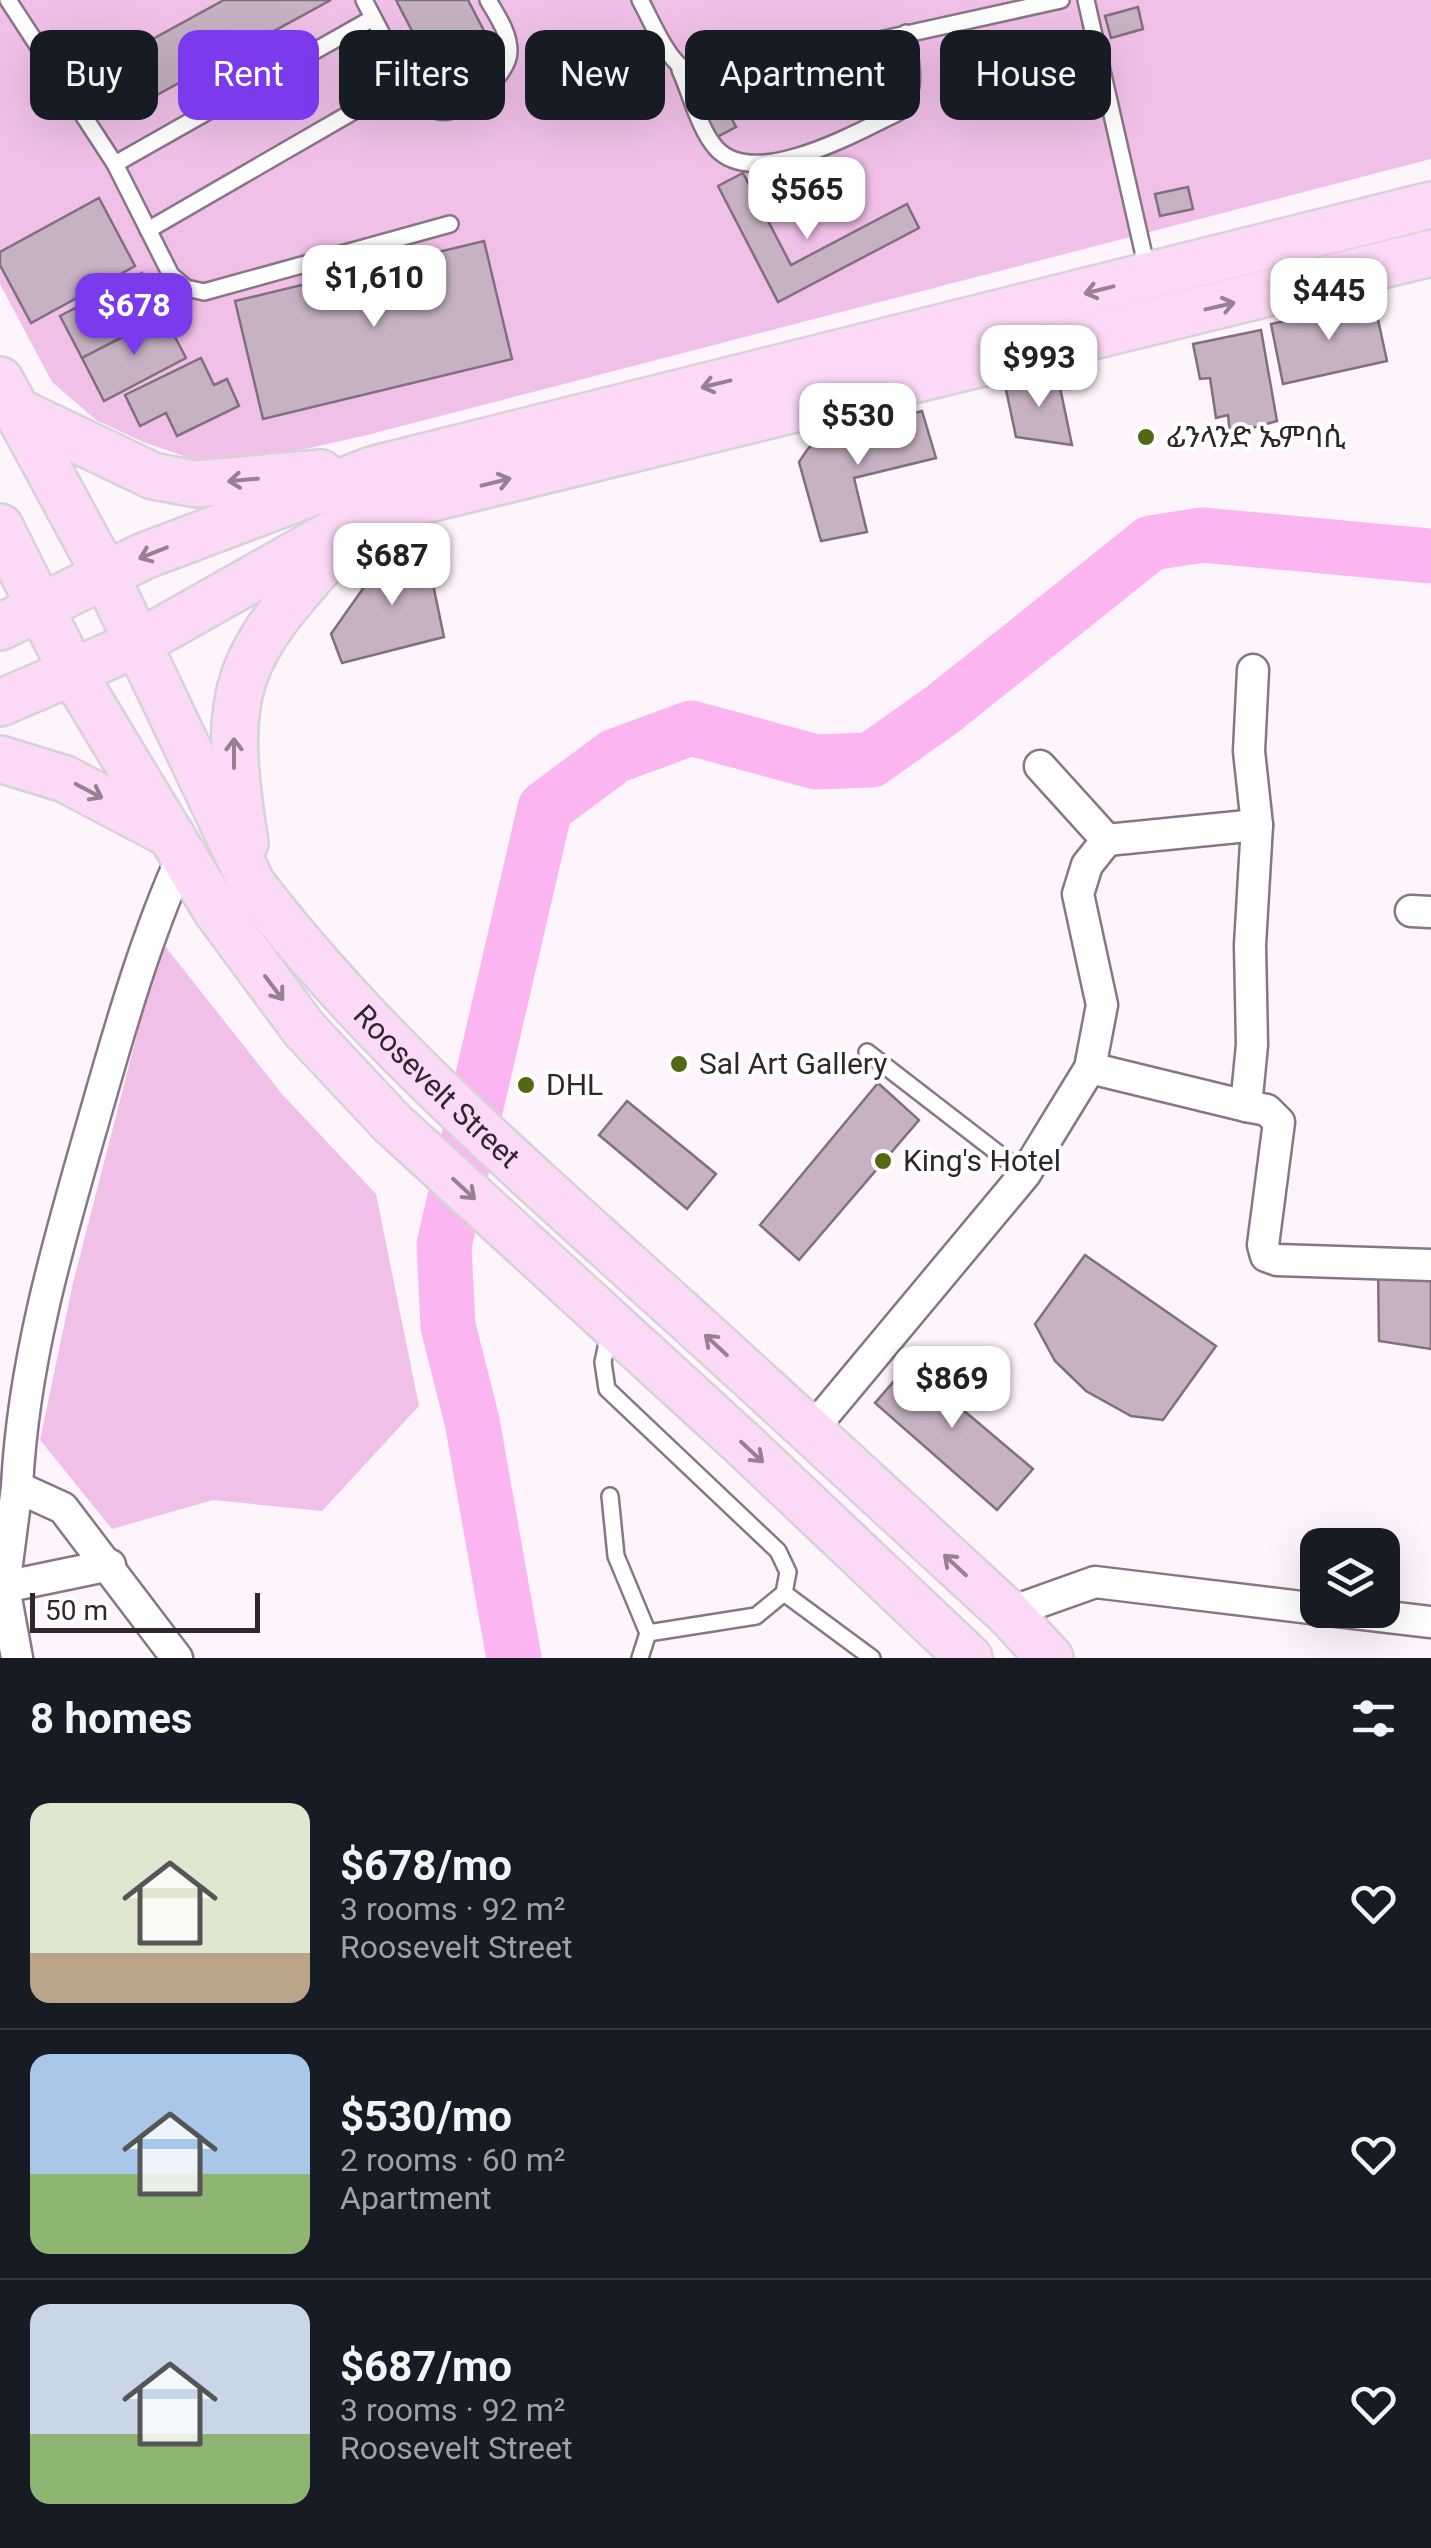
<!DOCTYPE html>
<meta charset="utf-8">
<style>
body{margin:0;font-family:Roboto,"Noto Sans Ethiopic",sans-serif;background:#20242c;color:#f1f3f6;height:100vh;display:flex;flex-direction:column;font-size:38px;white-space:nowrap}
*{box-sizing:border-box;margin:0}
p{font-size:32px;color:#9ea1a6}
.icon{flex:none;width:55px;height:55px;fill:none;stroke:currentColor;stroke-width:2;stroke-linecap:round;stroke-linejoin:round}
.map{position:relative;height:1658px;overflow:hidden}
.drawer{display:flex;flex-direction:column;background:#171b24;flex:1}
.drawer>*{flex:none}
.hud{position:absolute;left:30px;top:30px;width:1372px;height:90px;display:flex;gap:20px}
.buttons{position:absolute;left:1300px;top:1528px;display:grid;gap:20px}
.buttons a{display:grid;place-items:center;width:100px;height:100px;border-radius:20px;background:#171b24;box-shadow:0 10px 40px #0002;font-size:50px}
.scale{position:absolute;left:30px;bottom:25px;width:230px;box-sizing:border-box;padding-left:10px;border:5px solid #2f272d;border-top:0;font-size:28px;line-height:35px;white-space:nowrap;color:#2f272d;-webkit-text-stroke:8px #fff;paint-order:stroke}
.price{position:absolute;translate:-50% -85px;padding:0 22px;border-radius:20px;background:#fff;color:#222;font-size:32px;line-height:65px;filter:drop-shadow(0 2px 5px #0008)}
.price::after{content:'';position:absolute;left:50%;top:60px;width:30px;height:22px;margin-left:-15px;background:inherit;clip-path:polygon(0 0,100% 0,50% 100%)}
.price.on{background:#7c3aed;color:#fff}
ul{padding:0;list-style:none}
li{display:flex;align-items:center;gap:30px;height:250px;padding:0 30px}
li+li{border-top:2px solid #363941}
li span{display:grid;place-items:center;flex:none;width:280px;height:200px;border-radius:20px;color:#555}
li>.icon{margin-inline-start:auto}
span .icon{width:120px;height:120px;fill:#fffc;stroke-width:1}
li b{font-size:42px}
h2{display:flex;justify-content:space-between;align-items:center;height:120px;padding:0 30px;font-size:42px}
.pill{padding:0 35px;border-radius:20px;background:#171b24;box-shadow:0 10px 40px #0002;font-size:35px;line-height:90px}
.pill.on{background:#7c3aed;color:#fff}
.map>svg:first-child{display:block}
</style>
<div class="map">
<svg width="1431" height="1658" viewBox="0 0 1431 1658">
<rect width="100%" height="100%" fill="#fef5fc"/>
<g fill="#f1c0e9">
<polygon points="0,0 1431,0 1431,159 367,435 238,464 198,461 143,442 96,420 52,382 0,284"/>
<polygon points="161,941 282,1094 376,1194 419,1406 322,1511 213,1500 112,1529 40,1440 73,1283"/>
</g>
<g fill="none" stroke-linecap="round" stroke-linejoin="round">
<polyline stroke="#fbb6f1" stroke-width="55" points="514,1658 472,1421 448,1326 444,1245 545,808 615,756 691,728 816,762 871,760 943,709 1151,543 1202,535 1431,556"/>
</g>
<g fill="#c6b2c3" stroke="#816f7e" stroke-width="2.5">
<polygon points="224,0 331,0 133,108 109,63"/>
<polygon points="396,0 468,0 498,58 441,87"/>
<polygon points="1138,7 1143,29 1111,38 1105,16"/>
<polygon points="724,104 736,127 717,137 705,114"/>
<polygon points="743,173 791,265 907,204 919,228 778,302 718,186"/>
<polygon points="1188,187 1193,209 1160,216 1155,194"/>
<polygon points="99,198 135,266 31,323 0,265 0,252"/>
<polygon points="484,241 512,359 263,419 235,301"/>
<polygon points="142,273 164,315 82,358 60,316"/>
<polygon points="1374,301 1387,361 1283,384 1271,324"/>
<polygon points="164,316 186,358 104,401 82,358"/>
<polygon points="1261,330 1277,421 1230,434 1228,415 1216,418 1210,378 1200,379 1193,344"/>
<polygon points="201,358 214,385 227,379 239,406 177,436 166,413 140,426 125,395"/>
<polygon points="1057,373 1072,445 1016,437 1005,385"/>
<polygon points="922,411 936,458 854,478 867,532 821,541 799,462 807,450 817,439"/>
<polygon points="424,541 444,637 342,663 331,634 393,546"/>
<polygon points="878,1083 919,1120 799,1260 760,1225"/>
<polygon points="627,1101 716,1174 687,1209 599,1135"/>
<polygon points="1085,1255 1216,1346 1163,1420 1131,1416 1086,1391 1055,1361 1035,1324"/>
<polygon points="1378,1267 1431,1271 1431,1349 1379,1341"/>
<polygon points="921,1350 960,1383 949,1398 1033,1469 997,1510 875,1403"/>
</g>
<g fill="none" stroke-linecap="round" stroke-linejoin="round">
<g stroke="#897685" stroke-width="20">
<g id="lane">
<polyline points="8,0 115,164 171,275 186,288 204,292 450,224"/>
<path d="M 364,0 L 418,103 C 428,107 437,113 449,111 C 470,106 509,74 509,51 C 509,32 497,16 488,0"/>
<path d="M 640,0 C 656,28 671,76 707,78 L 1061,0"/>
<polyline points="1086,0 1148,273"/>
<path d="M 680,70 C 691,94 699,129 716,148 C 754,191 857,132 897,113 C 920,91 910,62 906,33"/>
<polyline points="115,164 373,18"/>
<polyline points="148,230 406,81"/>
<polyline points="867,1052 1025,1174"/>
<polyline points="610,1329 603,1362 607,1389 778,1551 788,1572 784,1593 756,1616 648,1633 616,1556 610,1496"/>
<polyline points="784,1593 872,1658"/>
<polyline points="640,1658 648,1633"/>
</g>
</g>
<g stroke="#897685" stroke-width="35">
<g id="street">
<polyline points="1253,670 1249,751 1257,825 1250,945 1252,1045 1246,1106 1267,1110 1279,1122 1263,1245 1266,1256 1277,1260 1431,1265"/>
<polyline points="1107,840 1257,825"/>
<polyline points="1411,911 1431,912"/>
<polyline points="1090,1068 1246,1106"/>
<polyline points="810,1432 1025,1174 1090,1068 1102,1005 1078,894 1087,865 1107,840 1040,766"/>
<polyline points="0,1588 4,1587 17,1487"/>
<polyline points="1329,1610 1431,1622"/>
<polyline points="1008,1613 1095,1582 1318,1609"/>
<polyline points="17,1658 4,1587 110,1565"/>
<path d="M 177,1658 L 63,1508 L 17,1487 C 23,1364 57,1247 91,1129 C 118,1035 143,944 183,855"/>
</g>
</g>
<g stroke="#d5d4d5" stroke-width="50">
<g id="primary">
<path id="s1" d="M 0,380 L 105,574 L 252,884 C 363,1030 505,1154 640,1276 C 764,1387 886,1501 1008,1613 L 1050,1658"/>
<polyline points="19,412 153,476 196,484 321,473"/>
<polyline points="0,527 73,673 216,910 304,1029 392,1123 742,1443 969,1658"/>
<polyline points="0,627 144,556 375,469 1431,205"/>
<polyline points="0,703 137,644 367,514 1431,253"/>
<polyline points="0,759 65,779 171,835"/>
<path d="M 245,843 C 220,686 235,658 341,543"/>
</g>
</g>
<use href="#lane" stroke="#fff" stroke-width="15"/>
<use href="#street" stroke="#fff" stroke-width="30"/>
<use href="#primary" stroke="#fcdaf7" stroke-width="45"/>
</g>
<defs><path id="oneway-shaft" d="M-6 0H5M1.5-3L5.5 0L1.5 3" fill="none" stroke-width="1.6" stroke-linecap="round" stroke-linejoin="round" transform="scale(2.5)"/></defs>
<g stroke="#968092">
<use href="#oneway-shaft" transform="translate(1099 290) rotate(166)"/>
<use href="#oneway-shaft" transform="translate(1220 306) rotate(-13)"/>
<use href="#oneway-shaft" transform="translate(716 384) rotate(166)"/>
<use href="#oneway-shaft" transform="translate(243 480) rotate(175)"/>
<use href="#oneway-shaft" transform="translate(496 482) rotate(-14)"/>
<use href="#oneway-shaft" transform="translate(153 553) rotate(158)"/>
<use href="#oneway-shaft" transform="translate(234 753) rotate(-90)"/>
<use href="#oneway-shaft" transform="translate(89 791) rotate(28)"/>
<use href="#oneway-shaft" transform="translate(274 988) rotate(53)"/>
<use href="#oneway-shaft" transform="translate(464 1189) rotate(43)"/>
<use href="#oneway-shaft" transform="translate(716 1345) rotate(-137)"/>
<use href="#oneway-shaft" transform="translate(752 1452) rotate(43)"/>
<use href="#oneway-shaft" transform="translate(955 1565) rotate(-137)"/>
</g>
<g fill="#546712" stroke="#fff" stroke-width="4">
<circle cx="1146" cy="437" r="10"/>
<circle cx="679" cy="1064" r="10"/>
<circle cx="526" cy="1085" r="10"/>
<circle cx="883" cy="1161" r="10"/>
</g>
<g text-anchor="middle" stroke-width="8" stroke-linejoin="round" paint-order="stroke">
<g font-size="30" fill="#2f272d" stroke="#fff" text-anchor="start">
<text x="1166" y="447">ፊንላንድ ኤምባሲ</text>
<text x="699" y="1074">Sal Art Gallery</text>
<text x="546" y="1095">DHL</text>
<text x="903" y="1171">King's Hotel</text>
</g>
<g font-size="30" fill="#2f272d" stroke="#fff">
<text dy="10" stroke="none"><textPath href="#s1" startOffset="838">Roosevelt Street</textPath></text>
</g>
</g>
</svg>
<div class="buttons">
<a><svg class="icon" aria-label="layers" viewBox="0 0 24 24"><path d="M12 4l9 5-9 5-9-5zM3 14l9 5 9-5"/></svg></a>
</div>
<div class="scale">50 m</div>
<b class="price" style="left:807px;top:242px">$565</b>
<b class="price" style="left:374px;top:330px">$1,610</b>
<b class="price" style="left:1329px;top:343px">$445</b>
<b class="price on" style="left:134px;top:358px">$678</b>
<b class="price" style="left:1039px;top:410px">$993</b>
<b class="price" style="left:858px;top:468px">$530</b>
<b class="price" style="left:392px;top:608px">$687</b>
<b class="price" style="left:952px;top:1431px">$869</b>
<div class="hud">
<a class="pill">Buy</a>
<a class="pill on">Rent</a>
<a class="pill">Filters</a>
<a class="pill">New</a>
<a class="pill">Apartment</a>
<a class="pill">House</a>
</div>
</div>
<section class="drawer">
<h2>8 homes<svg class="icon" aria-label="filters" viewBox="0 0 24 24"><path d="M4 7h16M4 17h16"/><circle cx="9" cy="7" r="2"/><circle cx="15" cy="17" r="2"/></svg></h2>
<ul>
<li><span style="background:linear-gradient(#dfe7d0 75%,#b9a48a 0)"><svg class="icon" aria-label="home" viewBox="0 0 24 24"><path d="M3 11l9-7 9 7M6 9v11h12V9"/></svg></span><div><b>$678/mo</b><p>3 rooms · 92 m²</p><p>Roosevelt Street</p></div><svg class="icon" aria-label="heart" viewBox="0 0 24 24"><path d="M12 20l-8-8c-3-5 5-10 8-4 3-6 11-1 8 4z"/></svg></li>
<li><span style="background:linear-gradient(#a9c7e8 60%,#8fb573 0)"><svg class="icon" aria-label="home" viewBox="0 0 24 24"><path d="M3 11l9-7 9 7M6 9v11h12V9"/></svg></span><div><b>$530/mo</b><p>2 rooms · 60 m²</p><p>Apartment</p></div><svg class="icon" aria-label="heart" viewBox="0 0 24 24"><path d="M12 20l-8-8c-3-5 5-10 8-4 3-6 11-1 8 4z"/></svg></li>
<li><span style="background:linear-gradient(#c9d6e8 65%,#8fb573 0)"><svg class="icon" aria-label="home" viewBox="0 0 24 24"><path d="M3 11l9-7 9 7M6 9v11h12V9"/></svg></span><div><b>$687/mo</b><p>3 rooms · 92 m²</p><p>Roosevelt Street</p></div><svg class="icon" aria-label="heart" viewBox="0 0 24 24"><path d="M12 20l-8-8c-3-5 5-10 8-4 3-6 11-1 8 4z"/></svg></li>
</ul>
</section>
